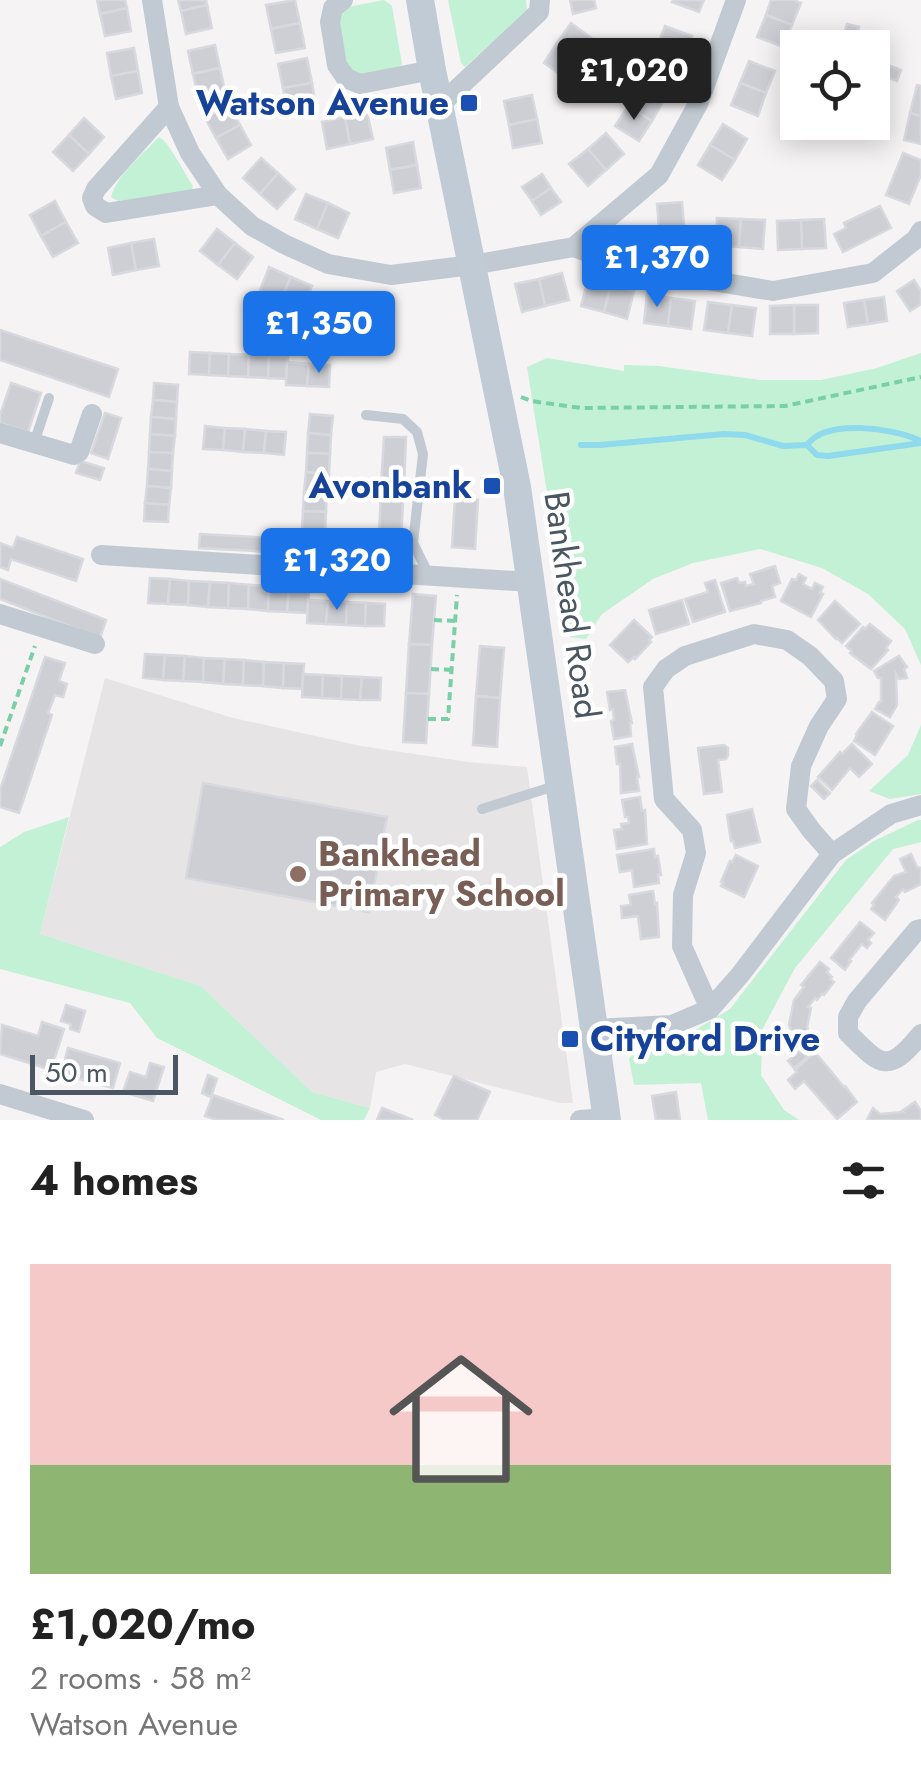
<!DOCTYPE html>
<meta charset="utf-8">
<style>
body{margin:0;font-family:Jost,sans-serif;background:#f6f6f6;color:#222;height:100vh;display:flex;flex-direction:column;font-size:38px;white-space:nowrap}
*{box-sizing:border-box;margin:0}
p{font-size:32px;color:#767676}
.icon{flex:none;width:55px;height:55px;fill:none;stroke:currentColor;stroke-width:2;stroke-linecap:round;stroke-linejoin:round}
.map{position:relative;height:1120px;overflow:hidden}
.side{display:flex;flex-direction:column;background:#fff;flex:1}
.side>*{flex:none}
.controls{position:absolute;left:780px;top:30px;display:grid;gap:20px}
.controls a{display:grid;place-items:center;width:110px;height:110px;border-radius:0px;background:#fff;box-shadow:0 5px 25px #0003;font-size:50px}
.scale{position:absolute;left:30px;bottom:25px;width:148px;box-sizing:border-box;padding-left:10px;border:5px solid #4a5661;border-top:0;font-size:28px;line-height:35px;white-space:nowrap;color:#4a5661;-webkit-text-stroke:8px #fff;paint-order:stroke}
.price{position:absolute;translate:-50% -85px;padding:0 22px;border-radius:10px;background:#1a73e8;color:#fff;font-size:32px;line-height:65px;filter:drop-shadow(0 2px 5px #0008)}
.price::after{content:'';position:absolute;left:50%;top:60px;width:30px;height:22px;margin-left:-15px;background:inherit;clip-path:polygon(0 0,100% 0,50% 100%)}
.price.on{background:#222;color:#fff}
ul{padding:0;list-style:none}
li{display:grid;align-content:center;gap:20px;height:530px;padding:0 30px}
li+li{border-top:2px solid #e0e0e0}
li span{display:grid;place-items:center;height:310px;border-radius:0px;color:#555}
li>.icon{margin-inline-start:auto}
span .icon{width:180px;height:180px;fill:#fffc;stroke-width:1}
li b{font-size:42px}
h2{display:flex;justify-content:space-between;align-items:center;height:120px;padding:0 30px;font-size:42px}
.map>svg:first-child{display:block}
</style>
<div class="map">
<svg width="921" height="1120" viewBox="0 0 921 1120">
<rect width="100%" height="100%" fill="#f5f3f3"/>
<polygon fill="#e6e4e5" points="105,678 233,718 361,746 468,762 527,767 573,1103 560,1103 405,1064 376,1072 370,1108 312,1092 201,986 40,934"/>
<g fill="#c3f1d5">
<polygon points="384,0 392,6 402,64 400,66 358,76 348,70 338,18 348,7"/>
<polygon points="448,0 526,0 527,10 465,67 461,63"/>
<path d="M 159,137 C 170,143 184,173 193,186 L 192,190 L 118,201 L 111,197 C 117,175 143,154 159,137 Z"/>
<polygon points="921,353 921,665 905,629 868,594 822,568 760,549 693,563 653,579 602,614 586,639 570,637 527,367 547,358 624,371 624,365 659,366 760,380 821,380 877,368"/>
<polygon points="921,725 921,794 890,799 869,791 908,755"/>
<polygon points="69,817 40,934 201,986 312,1092 370,1108 364,1120 321,1120 157,1038 130,1003 0,969 0,847 24,832"/>
<polygon points="918,820 921,820 921,842 893,849 795,968 763,1028 761,1075 784,1110 799,1120 708,1120 701,1083 634,1085 629,1059 641,1039 692,1032 730,1009 846,860 874,841"/>
</g>
<g fill="none" stroke-linecap="round" stroke-linejoin="round">
<g stroke="#90daee" stroke-width="6">
<polyline points="581,445 600,445 724,434 745,435 783,446 807,445 817,455 828,456 921,443"/>
<path d="M 807,445 C 826,418 894,428 921,441"/>
</g>
</g>
<g fill="#cdcfd5" stroke="#d7d9de" stroke-width="2.5">
<polygon points="97,0 125,0 127,8 100,14"/>
<polygon points="178,0 206,0 207,5 181,11"/>
<polygon points="295,0 300,23 271,29 266,5"/>
<polygon points="570,0 594,0 596,8 573,14"/>
<polygon points="673,0 704,0 699,12 672,2"/>
<polygon points="771,0 794,0 801,3 792,25 766,15"/>
<polygon points="207,5 212,28 186,34 181,11"/>
<polygon points="127,8 131,31 105,36 100,14"/>
<polygon points="766,15 792,25 783,47 757,37"/>
<polygon points="300,23 305,48 276,53 271,29"/>
<polygon points="571,23 594,40 581,59 557,43"/>
<polygon points="847,24 859,27 855,41 843,37"/>
<polygon points="665,26 692,36 683,59 656,49"/>
<polygon points="557,43 581,59 567,79 544,63"/>
<polygon points="215,45 220,68 193,74 188,51"/>
<polygon points="134,48 138,71 111,76 107,53"/>
<polygon points="656,49 683,59 674,81 648,71"/>
<polygon points="307,58 312,83 283,88 278,64"/>
<polygon points="749,61 775,71 766,93 740,83"/>
<polygon points="883,63 901,70 897,81 879,74"/>
<polygon points="220,68 225,91 198,96 193,74"/>
<polygon points="138,71 142,93 116,99 111,76"/>
<polygon points="312,83 316,107 288,113 283,88"/>
<polygon points="740,83 766,93 758,116 731,105"/>
<polygon points="640,85 664,100 652,121 628,106"/>
<polygon points="917,85 921,86 921,116 910,113"/>
<polygon points="532,95 537,119 509,125 504,101"/>
<polygon points="229,105 240,125 216,138 205,118"/>
<polygon points="628,106 652,121 639,141 615,126"/>
<polygon points="367,112 373,139 350,144 345,117"/>
<polygon points="910,113 921,116 921,144 904,140"/>
<polygon points="345,117 350,144 327,149 322,122"/>
<polygon points="84,118 104,137 89,154 69,135"/>
<polygon points="537,119 542,143 513,148 509,125"/>
<polygon points="723,124 747,139 735,160 710,145"/>
<polygon points="240,125 251,145 228,159 216,138"/>
<polygon points="606,133 624,154 606,170 588,149"/>
<polygon points="69,135 89,154 73,171 53,152"/>
<polygon points="413,142 417,165 390,170 386,148"/>
<polygon points="710,145 735,160 722,180 698,165"/>
<polygon points="588,149 606,170 588,186 569,164"/>
<polygon points="903,153 921,160 921,175 909,204 886,195"/>
<polygon points="261,158 278,173 260,194 243,178"/>
<polygon points="417,165 421,188 394,193 390,170"/>
<polygon points="278,173 295,189 277,209 260,194"/>
<polygon points="542,174 551,188 532,201 522,187"/>
<polygon points="551,188 561,202 541,215 532,201"/>
<polygon points="306,194 328,203 317,229 295,219"/>
<polygon points="55,201 66,222 41,236 30,215"/>
<polygon points="682,202 685,237 660,239 657,204"/>
<polygon points="328,203 349,213 338,238 317,229"/>
<polygon points="880,206 891,228 843,252 834,234 846,228 844,223"/>
<polygon points="717,218 741,219 739,247 716,246"/>
<polygon points="741,219 765,220 763,249 739,247"/>
<polygon points="824,219 826,248 802,249 801,220"/>
<polygon points="801,220 802,249 778,250 777,221"/>
<polygon points="66,222 78,243 53,257 41,236"/>
<polygon points="217,229 235,243 218,265 200,251"/>
<polygon points="154,239 159,266 136,270 131,243"/>
<polygon points="131,243 136,270 113,275 108,248"/>
<polygon points="235,243 253,257 237,279 218,265"/>
<polygon points="269,267 291,277 280,302 259,293"/>
<polygon points="562,273 569,300 545,306 539,279"/>
<polygon points="291,277 312,286 301,311 280,302"/>
<polygon points="539,279 545,306 522,312 515,284"/>
<polygon points="588,279 611,285 604,312 581,306"/>
<polygon points="914,280 921,291 921,304 910,311 897,291"/>
<polygon points="611,285 634,291 627,319 604,312"/>
<polygon points="331,293 354,296 350,323 327,320"/>
<polygon points="647,294 671,298 668,326 644,323"/>
<polygon points="354,296 377,299 373,327 350,323"/>
<polygon points="884,297 887,321 868,324 864,300"/>
<polygon points="671,298 695,301 691,329 668,326"/>
<polygon points="864,300 868,324 848,327 844,303"/>
<polygon points="708,302 732,305 728,333 704,330"/>
<polygon points="732,305 756,308 752,336 728,333"/>
<polygon points="794,305 818,305 818,333 794,334"/>
<polygon points="794,305 794,334 770,334 770,306"/>
<polygon points="0,330 118,369 109,397 0,360"/>
<polygon points="190,352 210,353 209,375 189,374"/>
<polygon points="210,353 229,354 228,376 209,375"/>
<polygon points="229,354 249,355 248,377 228,376"/>
<polygon points="249,355 269,356 268,378 248,377"/>
<polygon points="269,356 288,357 286,379 268,378"/>
<polygon points="287,362 309,364 307,386 286,385"/>
<polygon points="309,364 330,365 329,387 307,386"/>
<polygon points="11,383 41,393 28,432 0,423 0,415"/>
<polygon points="154,383 178,385 177,402 153,400"/>
<polygon points="153,400 177,402 176,419 151,417"/>
<polygon points="105,413 121,418 108,459 91,453"/>
<polygon points="310,414 333,416 331,435 308,433"/>
<polygon points="151,417 176,419 175,436 150,434"/>
<polygon points="205,426 225,428 223,450 203,449"/>
<polygon points="225,428 245,429 243,452 223,450"/>
<polygon points="245,429 266,431 264,453 243,452"/>
<polygon points="266,431 286,432 284,455 264,453"/>
<polygon points="308,433 331,435 330,454 307,453"/>
<polygon points="150,434 175,436 173,453 149,452"/>
<polygon points="384,437 406,437 404,487 381,487"/>
<polygon points="149,452 173,453 172,471 148,469"/>
<polygon points="307,453 330,454 329,474 306,472"/>
<polygon points="80,461 104,468 100,480 76,473"/>
<polygon points="148,469 172,471 171,488 147,486"/>
<polygon points="306,472 329,474 327,493 304,492"/>
<polygon points="147,486 171,488 169,505 145,503"/>
<polygon points="381,487 404,487 401,538 379,537"/>
<polygon points="304,492 327,493 326,512 303,511"/>
<polygon points="455,498 478,500 475,549 452,547"/>
<polygon points="145,503 169,505 168,522 144,521"/>
<polygon points="303,511 326,512 325,532 302,530"/>
<polygon points="200,534 347,542 346,556 199,548"/>
<polygon points="17,537 83,559 76,581 11,559 8,570 0,567 0,543 13,548"/>
<polygon points="775,566 780,583 772,586 775,597 761,601 761,603 730,611 721,583 737,578 739,583 745,582 746,586 754,584 750,574"/>
<polygon points="799,574 806,578 803,584 812,589 815,583 823,587 820,593 823,594 811,617 781,601 792,579 796,580"/>
<polygon points="150,578 170,579 168,604 148,603"/>
<polygon points="0,579 106,620 100,638 0,599"/>
<polygon points="170,579 189,581 188,605 168,604"/>
<polygon points="715,580 725,612 693,622 685,599 708,592 705,583"/>
<polygon points="189,581 210,582 208,607 188,605"/>
<polygon points="210,582 229,583 228,608 208,607"/>
<polygon points="229,583 249,585 248,609 228,608"/>
<polygon points="249,585 269,586 268,611 248,609"/>
<polygon points="269,586 289,588 287,612 268,611"/>
<polygon points="289,588 309,589 308,613 287,612"/>
<polygon points="413,594 436,596 432,645 409,644"/>
<polygon points="308,600 328,601 326,624 307,623"/>
<polygon points="682,600 689,624 656,634 649,610"/>
<polygon points="328,601 347,602 346,625 326,624"/>
<polygon points="835,601 860,624 842,643 837,638 836,639 818,620"/>
<polygon points="347,602 366,603 365,626 346,625"/>
<polygon points="366,603 385,604 384,626 365,626"/>
<polygon points="634,620 652,637 649,640 651,642 635,659 634,657 628,662 610,645"/>
<polygon points="870,624 891,641 886,648 888,650 871,669 850,653 852,651 846,646 863,627 865,629"/>
<polygon points="409,644 432,645 429,694 406,693"/>
<polygon points="480,646 504,648 500,698 476,696"/>
<polygon points="145,654 165,655 163,680 143,678"/>
<polygon points="165,655 185,656 183,681 163,680"/>
<polygon points="185,656 204,658 203,682 183,681"/>
<polygon points="899,656 907,667 904,669 907,678 899,679 896,674 897,705 890,717 875,709 879,702 881,702 881,678 878,678 874,671"/>
<polygon points="45,657 65,663 59,681 67,684 63,697 55,695 48,713 52,715 19,813 0,807 0,790"/>
<polygon points="204,658 225,659 223,684 203,682"/>
<polygon points="225,659 244,660 243,685 223,684"/>
<polygon points="244,660 264,662 263,686 243,685"/>
<polygon points="264,662 284,663 283,688 263,686"/>
<polygon points="284,663 304,664 302,689 283,688"/>
<polygon points="303,674 323,675 322,698 302,697"/>
<polygon points="323,675 342,676 341,699 322,698"/>
<polygon points="342,676 362,677 360,700 341,699"/>
<polygon points="362,677 381,678 380,700 360,700"/>
<polygon points="625,690 632,723 630,723 631,736 614,739 611,721 614,720 613,709 610,710 607,692"/>
<polygon points="406,693 429,694 426,743 403,742"/>
<polygon points="476,696 500,698 497,747 473,745"/>
<polygon points="872,712 893,726 875,755 854,741 857,735 856,734"/>
<polygon points="632,744 639,777 637,777 639,791 621,793 620,764 617,764 615,747"/>
<polygon points="852,744 872,764 859,777 850,768 832,790 818,777 840,752 842,754"/>
<polygon points="724,745 728,748 728,755 726,759 718,760 722,792 704,794 698,748"/>
<polygon points="817,780 830,793 824,799 811,786"/>
<polygon points="203,783 387,817 369,912 186,878"/>
<polygon points="640,797 642,811 645,810 647,844 617,849 614,830 622,829 621,824 629,823 628,817 625,817 622,800"/>
<polygon points="752,809 760,842 735,848 733,841 731,841 727,815"/>
<polygon points="654,849 655,857 658,856 661,875 658,875 659,883 634,887 632,870 620,872 617,855"/>
<polygon points="911,854 917,867 921,868 921,884 905,892 903,889 896,897 899,900 885,920 871,909 874,905 872,903 894,876 906,872 900,859"/>
<polygon points="736,855 758,866 744,897 721,886 723,883 721,882 730,861 732,862"/>
<polygon points="653,891 655,904 657,903 659,937 641,939 638,916 622,918 621,906 631,905 629,895"/>
<polygon points="860,922 874,933 868,940 871,943 867,948 862,944 849,960 851,961 845,970 831,958"/>
<polygon points="820,962 829,969 827,972 832,977 830,979 834,982 824,995 822,994 817,1000 815,998 808,1007 811,1008 807,1027 810,1035 807,1037 809,1041 787,1050 782,1036 792,1032 789,1025 794,1000 804,987 801,985"/>
<polygon points="66,1005 85,1011 79,1032 70,1029 71,1024 61,1021"/>
<polygon points="42,1022 64,1029 51,1070 0,1054 2,1025 38,1036"/>
<polygon points="68,1048 120,1063 113,1088 61,1074"/>
<polygon points="801,1050 807,1057 794,1068 788,1061"/>
<polygon points="814,1053 819,1057 844,1087 845,1086 857,1102 837,1119 804,1081 795,1089 788,1080 797,1072 795,1070"/>
<polygon points="150,1063 164,1067 153,1101 123,1092 130,1072 146,1077"/>
<polygon points="208,1075 217,1079 211,1097 202,1093"/>
<polygon points="454,1076 490,1092 477,1120 445,1120 435,1115"/>
<polygon points="676,1092 680,1120 656,1120 652,1096"/>
<polygon points="213,1095 284,1120 217,1120 205,1116"/>
<polygon points="915,1102 921,1111 921,1120 867,1120 873,1108 880,1114 903,1112 902,1111"/>
<polygon points="382,1108 413,1120 377,1120"/>
</g>
<g fill="none" stroke-linecap="round" stroke-linejoin="round">
<g stroke="#7ad0a6" stroke-width="4" stroke-dasharray="8 5" stroke-linecap="butt">
<polyline points="521,397 531,401 581,408 785,406 921,377"/>
<polyline points="434,620 455,621"/>
<polyline points="431,669 452,670"/>
<polyline points="428,719 448,719 457,595"/>
<polyline points="0,746 35,646"/>
</g>
<g stroke="#c1cad2" stroke-width="10">
<polyline points="366,415 403,419 417,432 423,454 413,543 429,575"/>
<polyline points="34,443 49,398"/>
<polyline points="482,809 558,785"/>
</g>
<g stroke="#c1cad2" stroke-width="20">
<polyline points="152,0 169,107 190,153 218,195 252,226 284,244 328,264 391,275 472,265 574,247 659,175 698,104 736,0"/>
<polyline points="343,0 333,8 330,22 337,65 346,78 360,84 432,70"/>
<polyline points="440,105 539,12 540,0"/>
<polyline points="169,107 96,189 92,198 95,206 106,213 218,195"/>
<polyline points="574,247 629,267 773,291 873,273 916,239 921,231"/>
<polyline points="0,433 74,455 79,452 92,414"/>
<polyline points="101,555 531,582"/>
<polyline points="0,614 95,644"/>
<path d="M 921,929 L 917,930 L 857,1001 L 848,1017 L 848,1033 C 881,1066 888,1075 921,1034"/>
<polyline points="710,1009 682,946 683,895 696,853 692,830 664,799 653,687 666,669 685,656 754,634 787,640 810,656 834,681 837,699 819,726 801,766 796,809 811,830 832,854"/>
<polyline points="594,1029 672,1025 710,1009 740,975 832,854 891,814 921,805"/>
<polyline points="0,1094 84,1120"/>
<polyline points="580,1120 607,1118"/>
</g>
<polyline stroke="#c1cbd6" stroke-width="28" points="420,0 432,70 517,487 607,1120"/>
</g>
<g fill="#1a4fb4" stroke="#fff" stroke-width="4">
<rect x="459" y="93" width="20" height="20" rx="5"/>
<rect x="482" y="476" width="20" height="20" rx="5"/>
<rect x="560" y="1029" width="20" height="20" rx="5"/>
</g>
<circle fill="#8d6e63" stroke="#fff" stroke-width="4" cx="298" cy="874" r="10"/>
<g text-anchor="middle" stroke-width="9" stroke-linejoin="round" paint-order="stroke">
<g font-size="35" font-weight="bold" fill="#164399" stroke="#fff" text-anchor="end">
<text x="449" y="115">Watson Avenue</text>
<text x="472" y="498">Avonbank</text>
<text x="590" y="1051" text-anchor="start">Cityford Drive</text>
</g>
<g font-size="35" fill="#4a5661" stroke="#fff">
<text transform="translate(572 605) rotate(82)" y="12">Bankhead Road</text>
</g>
<g font-size="35" font-weight="bold" fill="#785e54" stroke="#fff" text-anchor="start">
<text x="318" y="866">Bankhead<tspan x="318" dy="40">Primary School</tspan></text>
</g>
</g>
</svg>
<div class="controls">
<a><svg class="icon" aria-label="locate" viewBox="0 0 24 24"><circle cx="12" cy="12" r="6"/><path d="M12 2v4M12 18v4M2 12h4M18 12h4"/></svg></a>
</div>
<div class="scale">50 m</div>
<b class="price on" style="left:634px;top:123px">£1,020</b>
<b class="price" style="left:657px;top:310px">£1,370</b>
<b class="price" style="left:319px;top:376px">£1,350</b>
<b class="price" style="left:337px;top:613px">£1,320</b>
</div>
<section class="side">
<h2>4 homes<svg class="icon" aria-label="filters" viewBox="0 0 24 24"><path d="M4 7h16M4 17h16"/><circle cx="9" cy="7" r="2"/><circle cx="15" cy="17" r="2"/></svg></h2>
<ul>
<li><span style="background:linear-gradient(#f6c9c9 65%,#8fb573 0)"><svg class="icon" aria-label="home" viewBox="0 0 24 24"><path d="M3 11l9-7 9 7M6 9v11h12V9"/></svg></span><div><b>£1,020/mo</b><p>2 rooms · 58 m²</p><p>Watson Avenue</p></div></li>
</ul>
</section>
